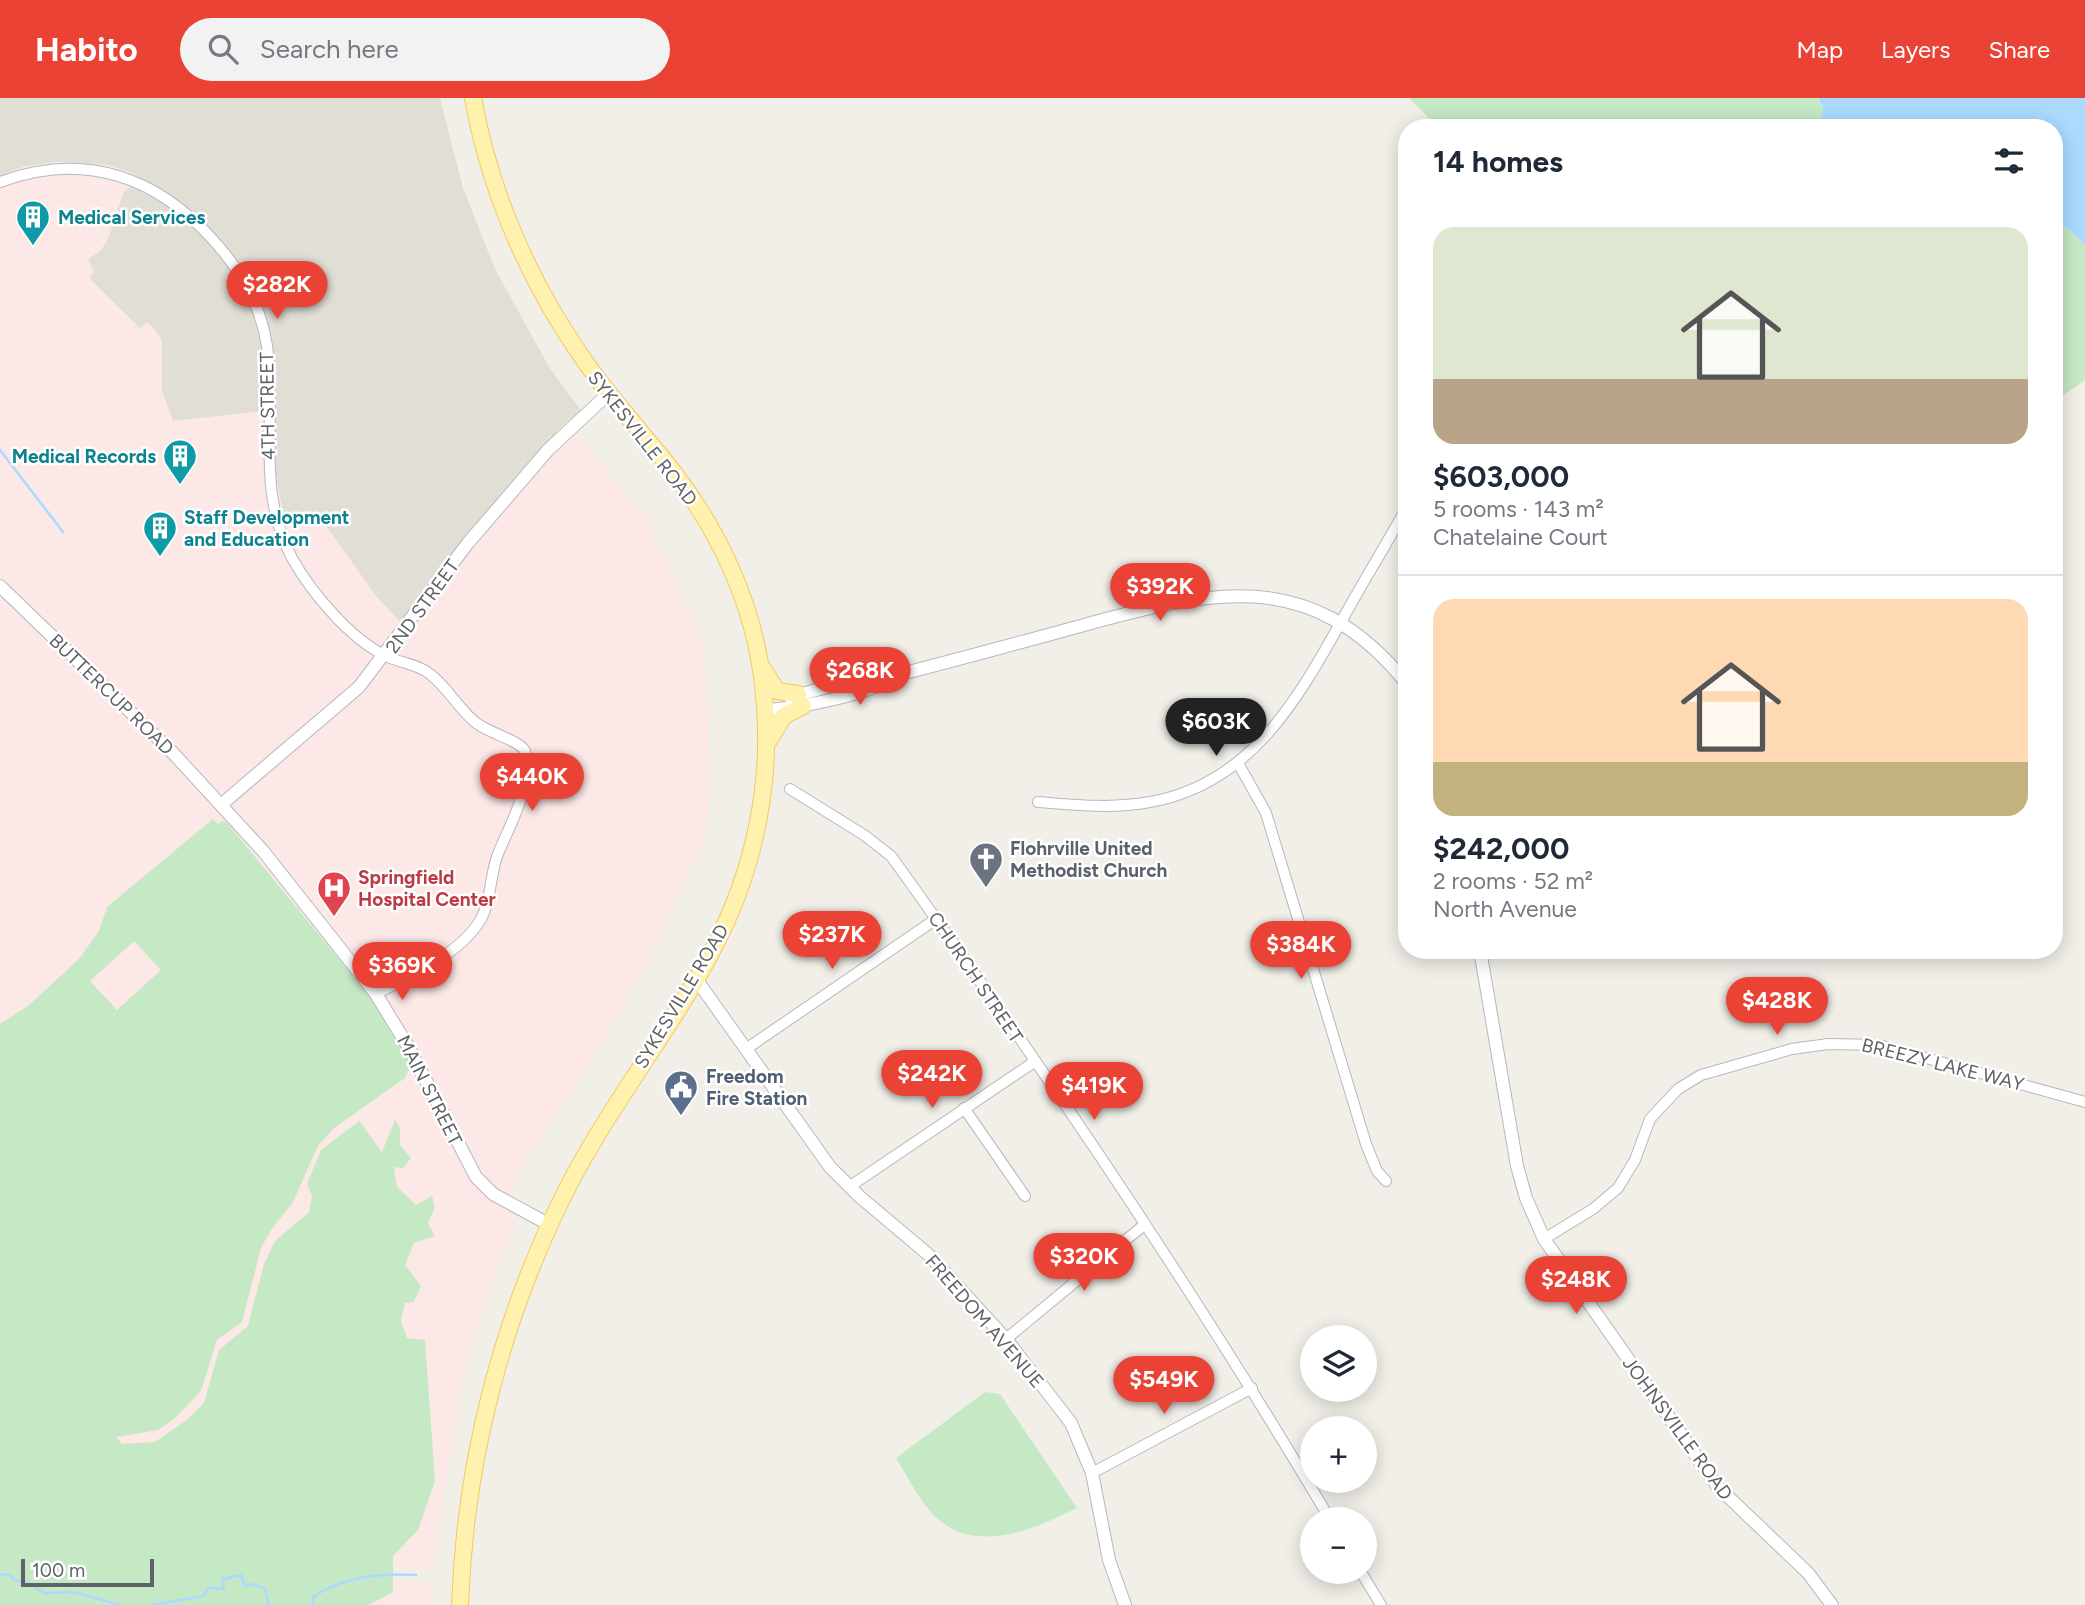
<!DOCTYPE html>
<meta charset="utf-8">
<style>
body{margin:0;font-family:Figtree,sans-serif;background:#f2f2f3;color:#1f2937;height:100vh;display:flex;flex-direction:column;font-size:26px;white-space:nowrap}
*{box-sizing:border-box;margin:0}
p{font-size:23px;color:#747a83}
.icon{flex:none;width:38px;height:38px;fill:none;stroke:currentColor;stroke-width:2;stroke-linecap:round;stroke-linejoin:round}
.map{position:relative;flex:1;overflow:hidden}
.drawer{position:absolute;left:1398px;top:21px;width:665px;height:840px;display:flex;flex-direction:column;background:#fff;border-radius:28px;box-shadow:0 4px 18px #0003}
.drawer>*{flex:none}
.tools{position:absolute;left:1300px;top:1227px;display:grid;gap:14px}
.tools a{display:grid;place-items:center;width:77px;height:77px;border-radius:50%;background:#fff;box-shadow:0 4px 18px #0003;font-size:35px}
.scale{position:absolute;left:21px;bottom:18px;width:133px;box-sizing:border-box;padding-left:7px;border:4px solid #5f6368;border-top:0;font-size:19px;line-height:24px;white-space:nowrap;color:#5f6368;-webkit-text-stroke:5px #fff;paint-order:stroke}
.price{position:absolute;translate:-50% -60px;padding:0 16px;border-radius:24px;background:#ea4335;color:#fff;font-size:23px;line-height:46px;filter:drop-shadow(0 2px 4px #0008)}
.price::after{content:'';position:absolute;left:50%;top:42px;width:21px;height:16px;margin-left:-10px;background:inherit;clip-path:polygon(0 0,100% 0,50% 100%)}
.price.on{background:#222;color:#fff}
ul{padding:0;list-style:none}
li{display:grid;align-content:center;gap:14px;height:371px;padding:0 35px}
li+li{border-top:2px solid #e0e1e3}
li span{display:grid;place-items:center;height:217px;border-radius:21px;color:#555}
li>.icon{margin-inline-start:auto}
span .icon{width:126px;height:126px;fill:#fffc;stroke-width:1}
li b{font-size:30px}
h2{display:flex;justify-content:space-between;align-items:center;height:84px;padding:0 35px;font-size:30px}
header{display:flex;align-items:center;gap:42px;box-sizing:border-box;height:98px;padding:0 35px;background:#ea4335;color:#fff}
header strong{font-size:33px}
nav{display:flex;gap:38px;margin-inline-start:auto;font-size:24px}
.search{width:490px;height:63px;background:#f2f2f3;display:flex;align-items:center;gap:18px;box-sizing:border-box;padding:0 24px;border-radius:38px;color:#747a83;font-size:26px}
.map>svg:first-child{display:block}
</style>
<header>
<strong>Habito</strong>
<div class="search"><svg class="icon" aria-label="search" viewBox="0 0 24 24"><circle cx="10" cy="10" r="6"/><path d="M15 15l6 6"/></svg>Search here</div>
<nav><a>Map</a><a>Layers</a><a>Share</a></nav>
</header>
<div class="map">
<svg width="2085" height="1507" viewBox="0 0 2085 1507">
<rect width="100%" height="100%" fill="#f1efe8"/>
<polygon fill="#e1ded6" points="0,0 440,0 463,90 495,171 549,269 582,314 565,325 444,466 402,526 376,498 284,422 274,366 274,312 173,323 162,294 162,242 140,231 89,180 88,161 100,153 107,143 124,93 135,76 107,67 55,64 23,69 0,77"/>
<polygon fill="#fce8e6" points="55,64 107,67 135,76 131,89 124,93 107,143 100,153 88,161 94,174 89,180 140,230 147,224 156,233 162,242 162,294 173,323 274,312 274,366 284,422 317,415 376,498 402,526 444,466 565,325 648,419 659,453 669,467 705,549 710,692 706,736 649,862 584,974 524,1064 510,1096 523,1104 474,1237 459,1299 433,1472 396,1469 395,1481 433,1486 431,1507 0,1507 0,77 23,69"/>
<g fill="#c5e8c5" fill-rule="evenodd">
<polygon points="1409,0 1817,0 1823,10 1819,30 1439,30"/>
<polygon points="2055,124 2071,133 2085,147 2085,282 2055,303"/>
<path d="M 213,721 L 218,726 L 223,723 L 228,726 L 371,900 L 411,968 L 405,980 L 334,1030 L 318,1048 L 293,1104 L 271,1132 L 261,1150 L 242,1224 L 217,1242 L 201,1293 L 173,1322 L 158,1332 L 116,1339 L 122,1346 L 155,1344 L 188,1321 L 204,1305 L 219,1252 L 248,1228 L 264,1166 L 275,1143 L 309,1114 L 312,1098 L 307,1086 L 321,1052 L 359,1023 L 382,1054 L 395,1022 L 400,1030 L 400,1047 L 411,1060 L 403,1070 L 394,1069 L 397,1089 L 416,1107 L 432,1098 L 435,1109 L 428,1125 L 435,1138 L 414,1145 L 405,1167 L 421,1188 L 414,1204 L 405,1205 L 401,1223 L 407,1240 L 425,1242 L 435,1383 L 418,1432 L 393,1458 L 393,1494 L 369,1507 L 0,1507 L 0,926 L 28,908 L 79,861 L 99,833 L 107,809 ZM 134,843 L 161,872 L 117,912 L 90,883 Z"/>
<path d="M 985,1294 L 1000,1296 L 1077,1410 C 1039,1429 984,1454 944,1426 C 924,1412 909,1381 896,1360 Z"/>
</g>
<polygon fill="#aadaff" points="1818,0 2085,0 2085,147 2071,133 2055,124 2054,30 1819,30 1823,10"/>
<g fill="none" stroke-linecap="round" stroke-linejoin="round">
<g stroke="#aadaff" stroke-width="2.5">
<polyline points="0,352 63,434"/>
<polyline points="0,1476 10,1477 15,1483 26,1483 44,1495 72,1494 120,1507"/>
<polyline points="152,1507 203,1498 209,1490 224,1491 223,1481 241,1477 245,1488 252,1486 265,1491 269,1507"/>
<path d="M 313,1507 L 313,1499 C 341,1479 382,1475 416,1477"/>
</g>
<g stroke="#b5b8bc" stroke-width="12">
<g id="minor">
<path d="M 0,84 C 84,53 156,78 214,143 C 242,174 261,207 267,248 C 277,321 255,391 292,460 C 311,494 350,541 386,558 C 400,565 418,566 430,576 C 448,590 458,610 475,624 C 486,634 521,643 525,653 C 534,686 510,726 498,756 C 490,775 492,799 482,819 C 462,856 411,877 376,896"/>
<polyline points="1238,665 1266,715 1366,1046 1377,1073 1386,1083"/>
<path d="M 790,691 L 864,737 L 891,758 C 1046,973 1195,1194 1330,1421"/>
<path d="M 1038,704 C 1076,707 1112,711 1150,704 C 1253,686 1300,597 1346,515 C 1366,479 1387,445 1407,409"/>
<polyline points="746,951 936,821"/>
<polyline points="964,1010 1025,1098"/>
<polyline points="849,1089 1034,964"/>
<polyline points="1544,1141 1593,1111 1618,1090 1635,1062 1650,1021 1678,991 1701,977 1792,951 1828,946 1879,947 2085,1004"/>
<polyline points="1006,1241 1144,1127"/>
<polyline points="1092,1375 1252,1290"/>
<polyline points="1361,1474 1381,1507"/>
</g>
</g>
<g stroke="#b5b8bc" stroke-width="14">
<g id="tertiary">
<polyline points="0,488 173,655 263,753 376,896 409,950 476,1079 493,1096 550,1127"/>
<polyline points="790,599 888,573 901,576"/>
<path d="M 765,612 C 800,610 872,596 901,576 C 960,561 1018,545 1077,529 C 1207,493 1310,465 1407,586"/>
<polyline points="222,706 359,589 468,445 548,352 608,296"/>
<polyline points="1480,852 1517,1068 1526,1100 1544,1141 1718,1389 1808,1475 1832,1507"/>
<polyline points="696,881 830,1069 860,1099 929,1157 1006,1241 1071,1325 1092,1375 1109,1462 1125,1507"/>
</g>
</g>
<g stroke="#f2c960" stroke-width="18">
<g id="primary">
<polyline points="764,572 777,593 798,596"/>
<polyline points="768,644 784,618 803,608"/>
<path d="M 460,1507 C 465,1361 503,1215 570,1085 C 612,1004 671,932 713,851 C 756,770 774,678 763,587 C 754,504 716,426 664,362 C 638,330 610,299 586,265 C 530,186 490,95 473,0"/>
</g>
</g>
<use href="#minor" stroke="#fff" stroke-width="10"/>
<use href="#tertiary" stroke="#fff" stroke-width="12"/>
<use href="#primary" stroke="#fff2af" stroke-width="16"/>
</g>
<defs>
<g id="building-pin" transform="scale(1.75)"><path d="M0 17L-7.5 6A9.5 9.5 0 1 1 7.5 6Z" fill="#0f9aa8" stroke="#fff"/><path d="M-4-6H4V6H1V3H-1V6H-4ZM-2.5-4.3h1.7v1.8h-1.7ZM.8-4.3h1.7v1.8H.8ZM-2.5-1h1.7V.8h-1.7ZM.8-1h1.7V.8H.8Z" fill="#fff"/></g>
<g id="church-pin" transform="scale(1.75)"><path d="M0 17L-7.5 6A9.5 9.5 0 1 1 7.5 6Z" fill="#6b7280" stroke="#fff"/><path d="M-1.2-6h2.4v3.5h3.3v2.4h-3.3V6h-2.4V-.1h-3.3v-2.4h3.3Z" fill="#fff"/></g>
<g id="hospital-pin" transform="scale(1.75)"><path d="M0 17L-7.5 6A9.5 9.5 0 1 1 7.5 6Z" fill="#e0444e" stroke="#fff"/><path d="M-5-5h3v3.5h4V-5h3V5h-3V1.5h-4V5h-3Z" fill="#fff"/></g>
<g id="civic-pin" transform="scale(1.75)"><path d="M0 17L-7.5 6A9.5 9.5 0 1 1 7.5 6Z" fill="#5c6f8a" stroke="#fff"/><path d="M-.6-6.5H3V-4.5H.6V-3L4-1V1h2V6H-6V1h2V-1L-.6-3ZM-1.2 2.5V6h2.4V2.5Z" fill="#fff"/></g>
</defs>
<g fill-rule="evenodd">
<use href="#building-pin" x="33" y="119"/>
<use href="#building-pin" x="180" y="358"/>
<use href="#building-pin" x="160" y="430"/>
<use href="#church-pin" x="986" y="761"/>
<use href="#hospital-pin" x="334" y="790"/>
<use href="#civic-pin" x="681" y="989"/>
</g>
<g text-anchor="middle" stroke-width="5" stroke-linejoin="round" paint-order="stroke">
<g font-size="19" font-weight="bold" fill="#0d838f" stroke="#fff" text-anchor="start">
<text x="58" y="126">Medical Services</text>
<text x="156" y="365" text-anchor="end">Medical Records</text>
<text x="184" y="426">Staff Development<tspan x="184" dy="22">and Education</tspan></text>
</g>
<g font-size="19" fill="#5f6368" stroke="#fff">
<text transform="translate(267 308) rotate(-91)" y="7">4TH STREET</text>
<text transform="translate(643 340) rotate(52)" y="7">SYKESVILLE ROAD</text>
<text transform="translate(422 508) rotate(-54)" y="7">2ND STREET</text>
<text transform="translate(112 596) rotate(44)" y="7">BUTTERCUP ROAD</text>
<text transform="translate(976 879) rotate(56)" y="7">CHURCH STREET</text>
<text transform="translate(681 898) rotate(-59)" y="7">SYKESVILLE ROAD</text>
<text transform="translate(1943 966) rotate(14)" y="7">BREEZY LAKE WAY</text>
<text transform="translate(430 992) rotate(63)" y="7">MAIN STREET</text>
<text transform="translate(985 1223) rotate(49)" y="7">FREEDOM AVENUE</text>
<text transform="translate(1678 1330) rotate(54)" y="7">JOHNSVILLE ROAD</text>
</g>
<g font-size="19" font-weight="bold" fill="#5b616d" stroke="#fff" text-anchor="start">
<text x="1010" y="757">Flohrville United<tspan x="1010" dy="22">Methodist Church</tspan></text>
</g>
<g font-size="19" font-weight="bold" fill="#be3a42" stroke="#fff" text-anchor="start">
<text x="358" y="786">Springfield<tspan x="358" dy="22">Hospital Center</tspan></text>
</g>
<g font-size="19" font-weight="bold" fill="#4e5e75" stroke="#fff" text-anchor="start">
<text x="706" y="985">Freedom<tspan x="706" dy="22">Fire Station</tspan></text>
</g>
</g>
</svg>
<div class="tools">
<a><svg class="icon" aria-label="layers" viewBox="0 0 24 24"><path d="M12 4l9 5-9 5-9-5zM3 14l9 5 9-5"/></svg></a>
<a>+</a>
<a>−</a>
</div>
<div class="scale">100 m</div>
<b class="price" style="left:277px;top:223px">$282K</b>
<b class="price" style="left:1160px;top:525px">$392K</b>
<b class="price" style="left:860px;top:609px">$268K</b>
<b class="price on" style="left:1216px;top:660px">$603K</b>
<b class="price" style="left:532px;top:715px">$440K</b>
<b class="price" style="left:832px;top:873px">$237K</b>
<b class="price" style="left:1301px;top:883px">$384K</b>
<b class="price" style="left:402px;top:904px">$369K</b>
<b class="price" style="left:1777px;top:939px">$428K</b>
<b class="price" style="left:932px;top:1012px">$242K</b>
<b class="price" style="left:1094px;top:1024px">$419K</b>
<b class="price" style="left:1084px;top:1195px">$320K</b>
<b class="price" style="left:1576px;top:1218px">$248K</b>
<b class="price" style="left:1164px;top:1318px">$549K</b>
<section class="drawer">
<h2>14 homes<svg class="icon" aria-label="filters" viewBox="0 0 24 24"><path d="M4 7h16M4 17h16"/><circle cx="9" cy="7" r="2"/><circle cx="15" cy="17" r="2"/></svg></h2>
<ul>
<li><span style="background:linear-gradient(#dfe7d0 70%,#b9a48a 0)"><svg class="icon" aria-label="home" viewBox="0 0 24 24"><path d="M3 11l9-7 9 7M6 9v11h12V9"/></svg></span><div><b>$603,000</b><p>5 rooms · 143 m²</p><p>Chatelaine Court</p></div></li>
<li><span style="background:linear-gradient(#ffd9b3 75%,#c2b280 0)"><svg class="icon" aria-label="home" viewBox="0 0 24 24"><path d="M3 11l9-7 9 7M6 9v11h12V9"/></svg></span><div><b>$242,000</b><p>2 rooms · 52 m²</p><p>North Avenue</p></div></li>
</ul>
</section>
</div>
